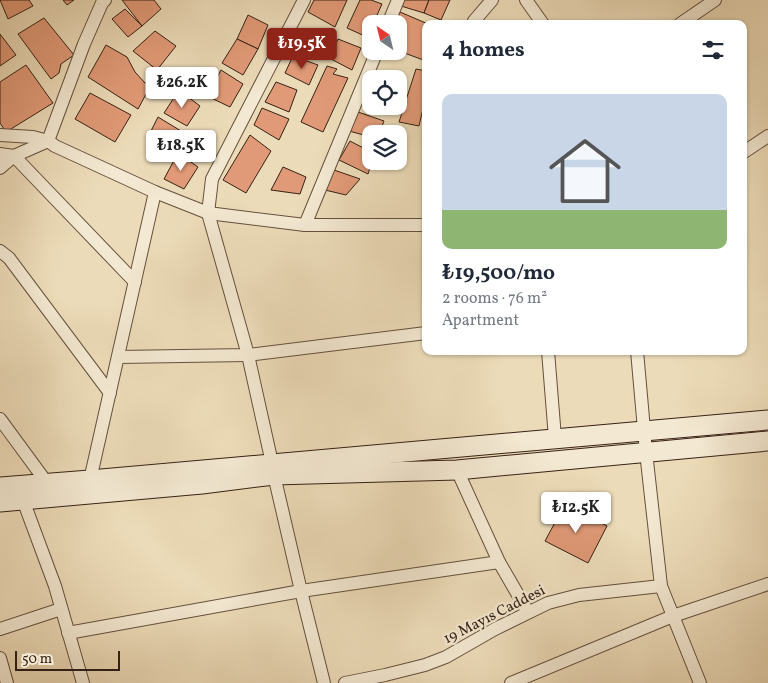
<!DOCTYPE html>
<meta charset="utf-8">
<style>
body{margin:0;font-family:Vollkorn,serif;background:#f2f2f3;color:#1f2937;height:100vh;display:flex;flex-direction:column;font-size:19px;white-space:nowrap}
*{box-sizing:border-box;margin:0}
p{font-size:16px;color:#747a83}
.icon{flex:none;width:28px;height:28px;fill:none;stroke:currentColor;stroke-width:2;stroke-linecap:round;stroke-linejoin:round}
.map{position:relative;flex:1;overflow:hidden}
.sheet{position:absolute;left:422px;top:20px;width:325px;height:335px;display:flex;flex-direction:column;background:#fff;border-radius:10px;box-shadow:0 1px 4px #0004}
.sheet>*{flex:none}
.needle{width:32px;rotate:325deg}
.tools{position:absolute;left:362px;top:15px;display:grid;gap:10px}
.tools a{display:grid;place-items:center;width:45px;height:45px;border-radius:10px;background:#fff;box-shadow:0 1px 4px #0004;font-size:25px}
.scale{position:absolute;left:15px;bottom:12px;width:105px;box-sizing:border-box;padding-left:5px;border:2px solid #362116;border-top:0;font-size:14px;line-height:18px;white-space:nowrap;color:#362116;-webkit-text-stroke:4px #f3e8d1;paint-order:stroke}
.price{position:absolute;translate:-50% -42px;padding:0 11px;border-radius:5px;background:#fff;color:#222;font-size:16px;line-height:32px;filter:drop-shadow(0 1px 2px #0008)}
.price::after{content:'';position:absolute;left:50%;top:30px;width:15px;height:11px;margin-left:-8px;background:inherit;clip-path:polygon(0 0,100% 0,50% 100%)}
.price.current{background:#8f2418;color:#fff}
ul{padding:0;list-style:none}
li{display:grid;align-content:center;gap:10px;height:265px;padding:0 20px}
li span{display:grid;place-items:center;height:155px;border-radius:10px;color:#555}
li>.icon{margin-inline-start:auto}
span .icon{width:90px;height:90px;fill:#fffc;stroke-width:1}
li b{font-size:21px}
h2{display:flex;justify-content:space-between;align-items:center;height:60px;padding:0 20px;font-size:21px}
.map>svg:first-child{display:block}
</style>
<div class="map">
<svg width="768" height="683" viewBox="0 0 768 683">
<rect width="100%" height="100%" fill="#ecdbb8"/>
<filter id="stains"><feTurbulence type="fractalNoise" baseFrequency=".004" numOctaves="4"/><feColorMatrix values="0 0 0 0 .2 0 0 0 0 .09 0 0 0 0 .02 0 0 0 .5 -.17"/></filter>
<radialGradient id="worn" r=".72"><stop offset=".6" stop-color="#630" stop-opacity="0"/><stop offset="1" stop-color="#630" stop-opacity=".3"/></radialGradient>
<g fill="#e19a77" stroke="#362116">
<polygon points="0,0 29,0 33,6 8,19"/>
<polygon points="63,0 74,0 67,5"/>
<polygon points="122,0 154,0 161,9 142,26"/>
<polygon points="314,0 347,0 335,27 308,12"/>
<polygon points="360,0 371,0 382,4 373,24 371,24 371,28 367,37 347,28"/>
<polygon points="403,0 429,0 424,13 401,6"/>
<polygon points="429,0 450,0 441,20 424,13"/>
<polygon points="125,9 142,26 128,37 112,19"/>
<polygon points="400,12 428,24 426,24 426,61 399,51 399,24 395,24"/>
<polygon points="248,15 268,25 258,49 237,39"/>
<polygon points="44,18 74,55 61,64 59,73 51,79 18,34"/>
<polygon points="155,31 176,46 157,70 133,51"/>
<polygon points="0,34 16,55 0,66"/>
<polygon points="237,39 258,49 243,75 222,63"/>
<polygon points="338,39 361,48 352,70 329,58"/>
<polygon points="106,45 127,57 135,72 145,83 151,85 138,109 88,77"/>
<polygon points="293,56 318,65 309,85 285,73"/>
<polygon points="26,65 53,103 6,132 0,123 0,82"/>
<polygon points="327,66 337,69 333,74 348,78 323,132 301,122"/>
<polygon points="416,69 426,71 426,96 419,126 399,122"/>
<polygon points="221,70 243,84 230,107 207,96"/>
<polygon points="276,82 297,90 289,112 265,102"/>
<polygon points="371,84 371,106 361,102"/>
<polygon points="179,90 200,106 187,126 164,113"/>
<polygon points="90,93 131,115 115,142 75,119"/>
<polygon points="372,106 387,106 385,111"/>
<polygon points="262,108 289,119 279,140 254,125"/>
<polygon points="358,112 384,121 379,134 371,134 371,137 349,131"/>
<polygon points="158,117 181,131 169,153 147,139"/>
<polygon points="250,135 271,151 246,193 223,180"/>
<polygon points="350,141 371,152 371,161 372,161 368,174 339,160"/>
<polygon points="178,153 198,167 184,189 164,179"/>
<polygon points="283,167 306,177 300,194 271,190"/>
<polygon points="334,170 360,179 346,195 325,190"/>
<polygon points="565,504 607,526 588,563 545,541"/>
</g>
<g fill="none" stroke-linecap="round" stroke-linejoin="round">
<g stroke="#64503e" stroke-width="14">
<g id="street">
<polyline points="304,0 212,179 208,213 248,355 272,463 274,475 301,591 324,683"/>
<polyline points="526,0 543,24"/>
<polyline points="388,24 398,0"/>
<polyline points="473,24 474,21 492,0"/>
<polyline points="680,24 715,0"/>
<polyline points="0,135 33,137 48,141 84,44 102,3 105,0"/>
<polyline points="744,152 768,136"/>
<polyline points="0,154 14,156 135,282"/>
<polyline points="0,168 14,156 48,141 55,146 155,192 208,213 305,225 426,225"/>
<polyline points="305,225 377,51"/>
<polyline points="0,251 9,258 110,393"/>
<polyline points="548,351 555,438"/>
<polyline points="637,351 646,452 661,586 700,683"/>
<polyline points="118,357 248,355 426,333"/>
<polyline points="0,419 47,483"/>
<polyline points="457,470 499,562 528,612"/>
<polyline points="90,480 155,192"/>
<polyline points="23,500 55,586 83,683"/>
<polyline points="0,629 61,609"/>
<polyline points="68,633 301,591 499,562"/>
<polyline points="0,658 7,683"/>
<polyline points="345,683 385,675 425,665 446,657 495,629 548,603 579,595 661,586"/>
<polyline points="511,683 673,616 768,584"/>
</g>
</g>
<g stroke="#362116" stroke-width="21">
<g id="secondary">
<polyline points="0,487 90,480 768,420"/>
<polyline points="0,502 202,484 274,475 457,470 768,441"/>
</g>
</g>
<use href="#street" stroke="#f3e8d1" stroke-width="12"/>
<use href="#secondary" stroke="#f3e8d1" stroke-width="19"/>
</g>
<g text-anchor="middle" stroke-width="4.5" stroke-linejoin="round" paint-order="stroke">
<g font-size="15" fill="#362116" stroke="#f3e8d1">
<text transform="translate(494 614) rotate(-27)" y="5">19 Mayıs Caddesi</text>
</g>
</g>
<rect width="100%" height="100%" filter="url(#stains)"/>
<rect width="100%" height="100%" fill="url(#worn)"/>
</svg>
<div class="tools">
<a><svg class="needle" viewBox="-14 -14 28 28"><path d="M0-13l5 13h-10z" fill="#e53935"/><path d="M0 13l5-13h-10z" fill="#747a83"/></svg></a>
<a><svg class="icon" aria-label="locate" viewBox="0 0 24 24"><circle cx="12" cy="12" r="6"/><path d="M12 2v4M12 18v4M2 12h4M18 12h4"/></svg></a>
<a><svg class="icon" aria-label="layers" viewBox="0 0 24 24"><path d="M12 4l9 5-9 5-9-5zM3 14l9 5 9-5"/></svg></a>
</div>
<div class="scale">50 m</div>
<b class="price current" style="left:302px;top:70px">₺19.5K</b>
<b class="price" style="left:182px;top:109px">₺26.2K</b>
<b class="price" style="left:181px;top:172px">₺18.5K</b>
<b class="price" style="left:576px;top:534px">₺12.5K</b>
<section class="sheet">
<h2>4 homes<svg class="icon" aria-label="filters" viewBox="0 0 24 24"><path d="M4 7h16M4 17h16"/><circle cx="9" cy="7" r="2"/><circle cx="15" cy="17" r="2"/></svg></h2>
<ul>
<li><span style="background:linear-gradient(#c9d6e8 75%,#8fb573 0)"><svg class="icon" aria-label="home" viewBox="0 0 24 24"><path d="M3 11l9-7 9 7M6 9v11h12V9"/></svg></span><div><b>₺19,500/mo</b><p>2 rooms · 76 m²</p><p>Apartment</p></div></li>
</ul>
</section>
</div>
